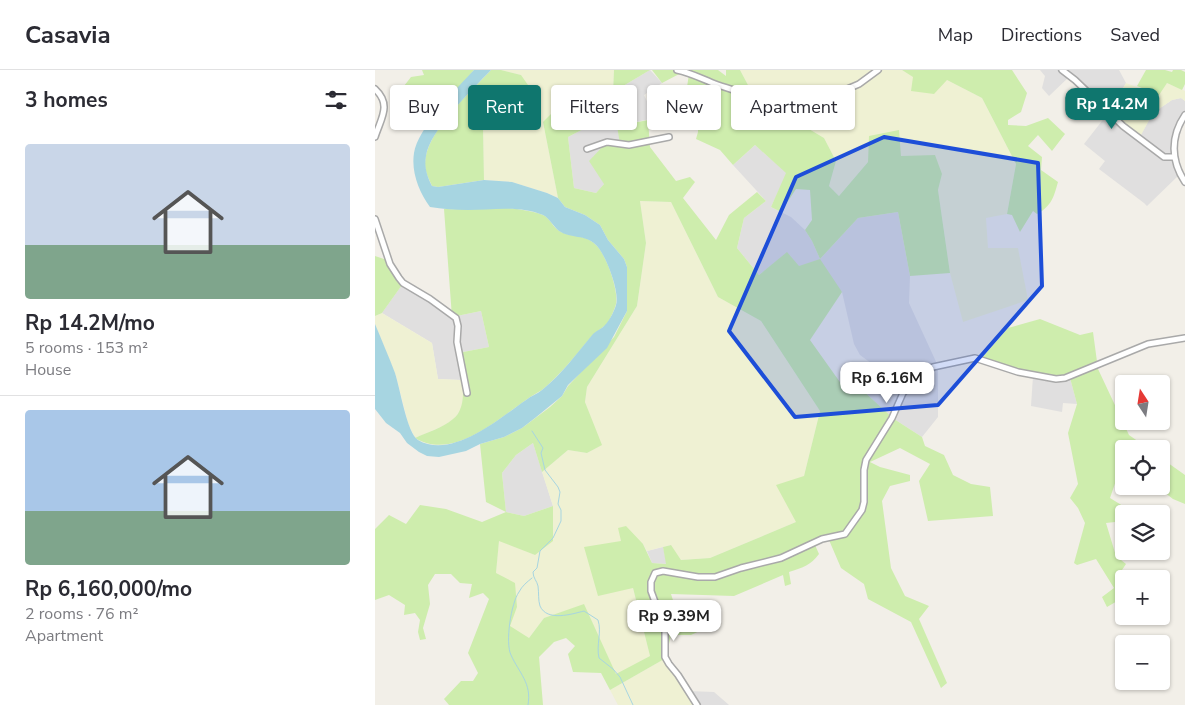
<!DOCTYPE html>
<meta charset="utf-8">
<style>
body{margin:0;font-family:"Nunito Sans",sans-serif;background:#f7f7f7;color:#2b2b33;height:100vh;display:flex;flex-direction:column;font-size:19px;white-space:nowrap}
*{box-sizing:border-box;margin:0}
p{font-size:16px;color:#7c7c81}
.icon{flex:none;width:28px;height:28px;fill:none;stroke:currentColor;stroke-width:2;stroke-linecap:round;stroke-linejoin:round}
.map{position:relative;flex:1;overflow:hidden}
.drawer{display:flex;flex-direction:column;background:#fff;width:375px}
.drawer>*{flex:none}
.hud{position:absolute;left:15px;top:15px;width:475px;height:45px;display:flex;gap:10px}
.needle{width:32px;rotate:348deg}
.fabs{position:absolute;left:740px;top:305px;display:grid;gap:10px}
.fabs a{display:grid;place-items:center;width:55px;height:55px;border-radius:5px;background:#fff;box-shadow:0 1px 4px #0004;font-size:25px}
.price{position:absolute;translate:-50% -42px;padding:0 11px;border-radius:10px;background:#fff;color:#222;font-size:16px;line-height:32px;filter:drop-shadow(0 1px 2px #0008)}
.price::after{content:'';position:absolute;left:50%;top:30px;width:15px;height:11px;margin-left:-8px;background:inherit;clip-path:polygon(0 0,100% 0,50% 100%)}
.price.current{background:#0f766e;color:#fff}
ul{padding:0;list-style:none}
li{display:grid;align-content:center;gap:10px;height:265px;padding:0 25px}
li+li{border-top:1px solid #e1e1e2}
li span{display:grid;place-items:center;height:155px;border-radius:5px;color:#555}
li>.icon{margin-inline-start:auto}
span .icon{width:90px;height:90px;fill:#fffc;stroke-width:1}
li b{font-size:21px}
h2{display:flex;justify-content:space-between;align-items:center;height:60px;padding:0 25px;font-size:21px}
.pill{padding:0 18px;border-radius:5px;background:#fff;box-shadow:0 1px 4px #0004;font-size:18px;line-height:45px}
.pill.current{background:#0f766e;color:#fff}
header{display:flex;align-items:center;gap:30px;box-sizing:border-box;height:70px;padding:0 25px;background:#fff;border-bottom:1px solid #e1e1e2}
header strong{font-size:24px}
nav{display:flex;gap:28px;margin-inline-start:auto;font-size:18px}
main{display:flex;flex:1;min-height:0}
.map>svg:first-child{display:block}
</style>
<header>
<strong>Casavia</strong>
<nav><a>Map</a><a>Directions</a><a>Saved</a></nav>
</header>
<main>
<section class="drawer">
<h2>3 homes<svg class="icon" aria-label="filters" viewBox="0 0 24 24"><path d="M4 7h16M4 17h16"/><circle cx="9" cy="7" r="2"/><circle cx="15" cy="17" r="2"/></svg></h2>
<ul>
<li><span style="background:linear-gradient(#c9d6e8 65%,#7fa58c 0)"><svg class="icon" aria-label="home" viewBox="0 0 24 24"><path d="M3 11l9-7 9 7M6 9v11h12V9"/></svg></span><div><b>Rp 14.2M/mo</b><p>5 rooms · 153 m²</p><p>House</p></div></li>
<li><span style="background:linear-gradient(#a9c7e8 65%,#7fa58c 0)"><svg class="icon" aria-label="home" viewBox="0 0 24 24"><path d="M3 11l9-7 9 7M6 9v11h12V9"/></svg></span><div><b>Rp 6,160,000/mo</b><p>2 rooms · 76 m²</p><p>Apartment</p></div></li>
</ul>
</section>
<div class="map">
<svg width="810" height="635" viewBox="0 0 810 635">
<rect width="100%" height="100%" fill="#f2efe8"/>
<g fill="#e0dfdf">
<polygon points="275,0 287,13 269,25 280,48 242,56 246,74 229,114 221,123 199,118 193,67 218,54 225,41 219,39 238,22"/>
<polygon points="665,0 744,0 751,13 734,42 765,66 778,43 797,30 806,28 810,31 810,47 803,64 800,88 806,104 810,103 810,110 805,104 772,136 769,133 724,99 730,91 709,74 734,42 696,5 674,26 667,18 670,6"/>
<polygon points="380,75 412,103 396,137 416,147 430,160 437,171 445,189 483,148 523,142 535,206 534,233 563,296 563,347 547,367 519,349 485,318 504,299 485,285 479,274 467,222 423,196 412,183 384,205 362,178 369,148 391,131 358,95"/>
<polygon points="27,215 77,247 106,241 114,277 83,283 86,310 63,309 57,273 7,243"/>
<polygon points="658,306 695,308 702,334 688,333 687,342 656,336"/>
<polygon points="158,373 178,436 149,446 131,442 127,403 141,385"/>
<polygon points="288,477 292,494 277,493 272,481"/>
<polygon points="313,621 339,622 354,635 323,635"/>
</g>
<g fill="#eff1d3">
<polygon points="126,0 239,0 238,22 219,39 207,48 168,52 183,128 172,123 137,112 109,110 108,54 119,56 124,36 146,5"/>
<polygon points="365,0 527,0 539,7 536,21 572,10 607,28 641,94 632,144 611,148 613,178 643,178 653,230 588,252 575,203 563,120 567,104 493,92 464,126 454,116 461,91 449,68 424,53 389,23 373,16"/>
<polygon points="751,13 783,25 792,13 810,21 810,31 806,28 797,30 778,43 765,67 734,42"/>
<polygon points="265,131 296,132 343,227 386,251 445,341 429,406 421,452 335,488 306,490 295,475 272,481 268,474 246,471 275,586 241,605 209,535 169,548 153,569 134,556 142,537 121,503 124,470 160,485 178,436 167,402 193,380 212,383 226,375 210,332 212,317 262,236 271,173"/>
<polygon points="7,243 57,273 63,309 86,310 89,325 86,339 80,348 68,356 40,368 33,353 21,306 0,254 0,246"/>
<polygon points="291,588 323,635 243,635 235,620"/>
</g>
<g fill="#ceedad" fill-rule="evenodd">
<polygon points="47,0 99,0 57,49 29,16 36,7 49,5"/>
<path d="M 116,0 L 126,0 L 146,5 L 160,25 L 154,39 L 125,36 L 119,56 L 108,55 L 109,110 L 63,117 L 57,116 C 54,109 50,102 50,94 C 50,62 95,23 116,0 Z"/>
<polygon points="239,0 275,0 238,22"/>
<path d="M 277,0 L 343,0 L 351,6 L 351,0 L 365,0 L 374,17 L 389,23 L 424,53 L 449,68 L 461,91 L 454,116 L 464,126 L 493,92 L 494,66 L 524,60 L 526,86 L 560,85 L 567,104 L 563,120 L 575,203 L 535,206 L 523,142 L 483,148 L 445,189 L 467,222 L 435,270 L 472,322 L 485,318 L 519,349 L 547,367 L 550,376 L 569,385 L 578,405 L 596,414 L 615,417 L 618,446 L 553,451 L 544,411 L 555,394 L 525,378 L 495,392 L 505,397 L 535,405 L 535,411 L 515,416 L 507,431 L 516,498 L 530,526 L 554,536 L 544,549 L 572,613 L 566,618 L 536,552 L 493,529 L 489,514 L 466,498 L 454,470 L 440,475 L 444,484 C 436,495 427,498 414,502 L 416,514 L 410,516 L 408,505 L 359,526 L 296,524 L 304,549 L 331,558 L 316,565 L 296,565 L 291,588 L 235,620 L 226,603 L 198,602 L 193,584 L 200,576 L 191,568 L 179,572 L 164,587 L 168,635 L 74,635 L 69,629 L 86,611 L 98,611 L 103,603 L 93,583 L 114,529 L 108,523 L 94,528 L 97,514 L 85,513 L 76,504 L 60,504 L 53,515 L 55,534 L 48,558 L 51,569 L 45,570 L 43,562 L 45,550 L 40,543 L 29,545 L 30,535 L 14,525 L 0,530 L 0,459 L 14,445 L 31,454 L 45,435 L 71,439 L 107,452 L 131,442 L 111,432 L 105,374 L 129,367 L 147,358 L 175,337 L 187,326 L 193,316 L 239,267 L 252,241 L 252,197 L 249,189 L 233,170 L 225,155 L 210,145 L 190,137 L 183,128 L 168,52 L 196,24 L 208,27 L 207,47 L 219,39 L 226,42 L 218,54 L 193,67 L 199,118 L 221,123 L 229,114 L 214,91 L 232,72 L 245,74 L 242,56 L 273,50 L 275,77 L 301,111 L 315,107 L 320,112 L 308,128 L 341,170 L 354,145 L 382,122 L 391,131 L 369,148 L 362,178 L 384,205 L 412,182 L 424,196 L 445,189 L 437,171 L 430,160 L 437,150 L 435,120 L 421,119 L 406,142 L 396,137 L 411,103 L 380,75 L 358,95 L 345,80 L 321,69 L 323,62 L 323,52 L 346,40 L 341,27 L 312,17 L 314,4 L 308,2 L 287,13 ZM 265,131 L 296,132 L 343,227 L 386,251 L 445,341 L 429,406 L 401,415 L 421,452 L 335,488 L 306,490 L 296,475 L 288,477 L 291,494 L 277,493 L 268,474 L 251,456 L 243,458 L 246,471 L 209,477 L 223,526 L 258,518 L 275,586 L 241,604 L 209,534 L 169,548 L 154,568 L 135,556 L 142,537 L 140,513 L 121,503 L 124,471 L 160,485 L 178,471 L 178,436 L 149,446 L 131,442 L 127,403 L 141,385 L 158,373 L 167,402 L 193,380 L 212,383 L 227,375 L 210,332 L 212,317 L 262,236 L 271,173 Z"/>
<path d="M 527,0 L 637,0 L 652,23 L 646,42 L 633,50 L 633,55 L 651,56 L 673,48 L 690,64 L 677,81 L 663,65 L 653,76 L 667,87 L 666,100 L 683,112 C 679,126 677,136 662,144 L 658,141 L 645,162 L 637,145 L 632,144 L 641,94 L 607,28 L 572,10 L 559,24 L 536,21 L 538,7 Z"/>
<polygon points="771,0 790,0 797,2 798,0 806,0 810,2 810,14 807,20 792,13 784,25 762,16"/>
<path d="M 69,139 C 94,140 123,135 148,140 C 154,141 165,143 170,146 C 176,150 179,159 186,162 C 200,168 210,164 221,175 C 231,184 244,221 241,234 C 239,241 235,250 231,255 C 226,259 220,262 216,267 C 201,285 185,305 167,320 C 162,323 156,326 151,330 C 122,350 78,391 40,368 C 53,362 67,358 78,349 C 95,336 86,301 83,283 L 114,277 L 106,241 L 77,247 Z"/>
<polygon points="0,186 12,190 27,215 7,243 0,246"/>
<polygon points="665,249 705,265 718,262 723,299 754,365 774,379 749,379 749,393 747,393 735,428 761,444 749,444 749,451 731,453 741,486 751,494 745,503 749,512 749,538 744,530 732,537 727,527 739,518 721,489 702,495 699,493 710,453 703,438 695,428 703,414 693,363 702,334 695,308 641,303 606,289 633,258"/>
<polygon points="786,388 810,405 810,434 798,429 781,416 786,416"/>
</g>
<path fill="#a7d5e1" d="M 99,0 L 116,0 C 97,20 55,60 51,86 C 49,97 52,106 57,116 L 63,117 L 109,110 L 137,112 L 172,123 L 183,128 L 190,137 L 210,145 L 225,155 L 233,170 L 249,189 L 252,197 L 252,241 L 232,278 L 193,315 L 187,326 L 160,348 L 147,358 L 129,367 L 105,374 L 91,381 L 64,387 L 52,386 L 44,382 L 32,373 L 25,363 L 11,353 L 0,339 L 0,254 C 7,271 14,287 20,303 C 25,318 32,363 43,370 C 77,390 125,348 151,330 C 156,326 162,324 167,320 C 187,304 202,283 218,264 C 222,260 227,259 230,255 C 235,250 239,241 241,235 C 245,222 231,185 221,175 C 210,164 196,169 184,161 C 178,156 174,148 168,145 C 144,135 117,140 93,140 C 80,140 67,139 55,137 C 44,122 36,102 39,83 C 43,58 81,19 99,0 Z"/>
<g fill="none" stroke-linecap="round" stroke-linejoin="round">
<g stroke="#a7d5e1" stroke-width="1">
<path d="M 157,361 L 168,378 L 166,383 L 170,400 L 183,417 L 185,422 L 183,434 L 186,440 L 186,451 L 178,468 L 165,481 L 162,498 L 158,502 C 158,508 162,511 163,516 C 164,523 163,530 165,536 C 172,552 197,544 209,541 L 223,550 C 227,562 221,575 224,588 L 238,599 L 245,607 L 258,635"/>
<path d="M 153,635 C 157,613 144,603 136,585 C 130,573 136,533 144,522 C 147,516 152,512 157,508"/>
</g>
<g stroke="#a9a9a9" stroke-width="8">
<g id="street">
<path d="M 302,0 C 317,3 329,10 343,15 C 358,20 373,24 388,32 C 397,37 406,50 416,51 L 422,49 L 449,29 L 484,14 L 503,0"/>
<polyline points="687,0 700,10 748,56 789,87 799,87"/>
<path d="M 0,19 C 17,35 6,48 0,67"/>
<path d="M 810,45 C 795,67 796,91 810,112"/>
<polyline points="212,79 232,72 254,75 294,67"/>
<polyline points="0,149 15,194 24,208 28,213 55,229 81,248 83,256 82,272 92,323"/>
<polyline points="322,635 303,605 294,594 290,587 290,559 276,521 276,512 280,503 288,501 323,507 340,507 366,498 406,488 447,469 470,464 487,440 489,432 489,400 491,390 517,348 528,323 548,301 558,297 600,288 643,302 681,309 690,308 773,274 810,268"/>
</g>
</g>
<use href="#street" stroke="#fff" stroke-width="5"/>
</g>
<path fill="#1d4ed8" fill-opacity="0.2" stroke="#1d4ed8" stroke-width="4" stroke-linejoin="round" d="M 509,67 L 663,93 L 667,216 L 563,335 L 420,347 L 354,261 L 421,107 Z"/>
</svg>
<div class="fabs">
<a><svg class="needle" viewBox="-14 -14 28 28"><path d="M0-13l5 13h-10z" fill="#e53935"/><path d="M0 13l5-13h-10z" fill="#7c7c81"/></svg></a>
<a><svg class="icon" aria-label="locate" viewBox="0 0 24 24"><circle cx="12" cy="12" r="6"/><path d="M12 2v4M12 18v4M2 12h4M18 12h4"/></svg></a>
<a><svg class="icon" aria-label="layers" viewBox="0 0 24 24"><path d="M12 4l9 5-9 5-9-5zM3 14l9 5 9-5"/></svg></a>
<a>+</a>
<a>−</a>
</div>
<b class="price current" style="left:737px;top:60px">Rp 14.2M</b>
<b class="price" style="left:512px;top:334px">Rp 6.16M</b>
<b class="price" style="left:299px;top:572px">Rp 9.39M</b>
<div class="hud">
<a class="pill">Buy</a>
<a class="pill current">Rent</a>
<a class="pill">Filters</a>
<a class="pill">New</a>
<a class="pill">Apartment</a>
</div>
</div>
</main>
